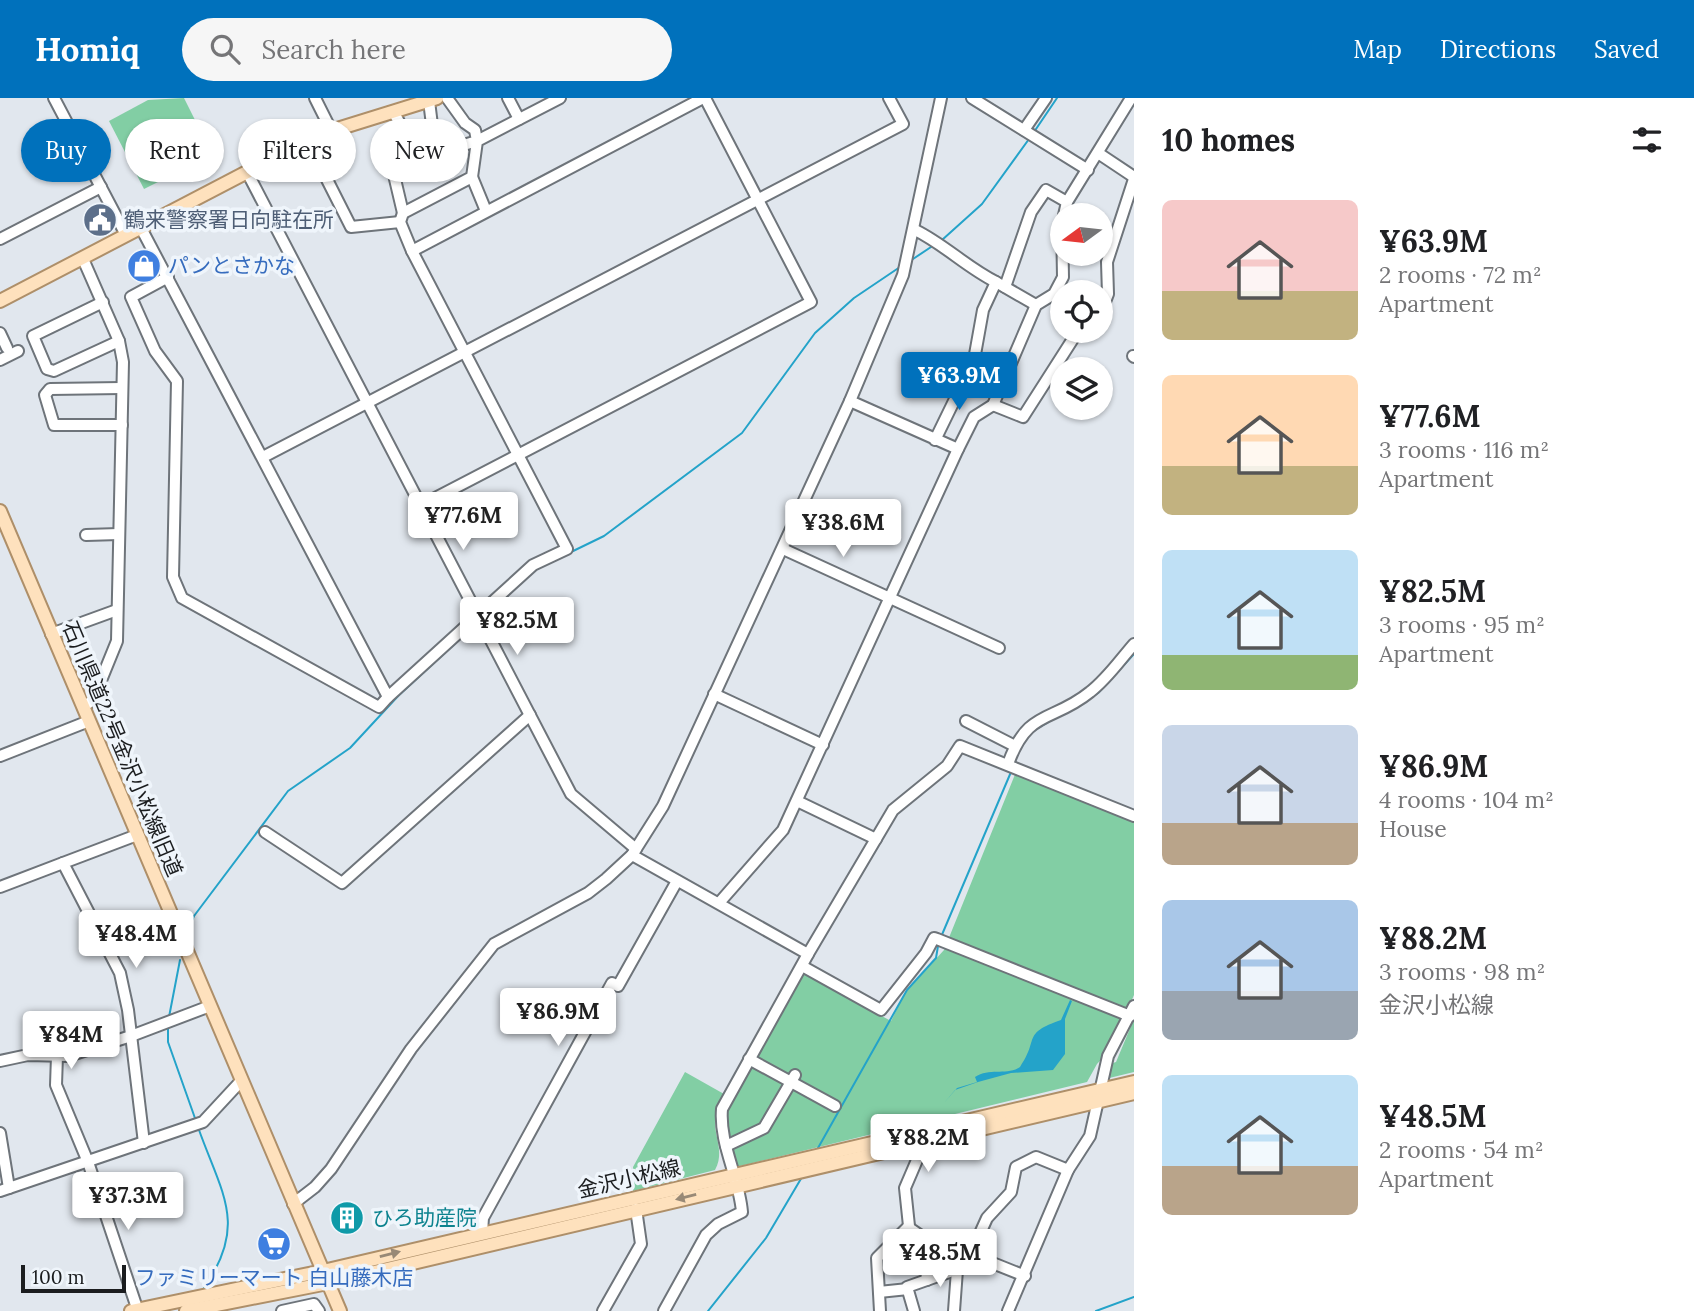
<!DOCTYPE html>
<meta charset="utf-8">
<style>
body{margin:0;font-family:Lora,"Noto Sans JP",serif;background:#f6f6f6;color:#202124;height:100vh;display:flex;flex-direction:column;font-size:26px;white-space:nowrap}
*{box-sizing:border-box;margin:0}
p{font-size:23px;color:#757577}
.icon{flex:none;width:38px;height:38px;fill:none;stroke:currentColor;stroke-width:2;stroke-linecap:round;stroke-linejoin:round}
.map{position:relative;flex:1;overflow:hidden}
.sheet{display:flex;flex-direction:column;background:#fff;width:560px}
.sheet>*{flex:none}
.banner{position:absolute;left:21px;top:21px;width:665px;height:63px;display:flex;gap:14px}
.needle{width:46px;rotate:255deg}
.fabs{position:absolute;left:1050px;top:105px;display:grid;gap:14px}
.fabs a{display:grid;place-items:center;width:63px;height:63px;border-radius:50%;background:#fff;box-shadow:0 2px 5px #0004;font-size:35px}
.scale{position:absolute;left:21px;bottom:18px;width:105px;box-sizing:border-box;padding-left:7px;border:4px solid #1b1d1f;border-top:0;font-size:19px;line-height:24px;white-space:nowrap;color:#1b1d1f;-webkit-text-stroke:5px #eff5fb;paint-order:stroke}
.price{position:absolute;translate:-50% -60px;padding:0 16px;border-radius:7px;background:#fff;color:#222;font-size:23px;line-height:46px;filter:drop-shadow(0 2px 4px #0008)}
.price::after{content:'';position:absolute;left:50%;top:42px;width:21px;height:16px;margin-left:-10px;background:inherit;clip-path:polygon(0 0,100% 0,50% 100%)}
.price.selected{background:#0071bc;color:#fff}
ul{padding:0;list-style:none}
li{display:flex;align-items:center;gap:21px;height:175px;padding:0 28px}
li span{display:grid;place-items:center;flex:none;width:196px;height:140px;border-radius:10px;color:#555}
li>.icon{margin-inline-start:auto}
span .icon{width:84px;height:84px;fill:#fffc;stroke-width:1}
li b{font-size:30px}
h2{display:flex;justify-content:space-between;align-items:center;height:84px;padding:0 28px;font-size:30px}
.chip{padding:0 24px;border-radius:32px;background:#fff;box-shadow:0 2px 5px #0004;font-size:24px;line-height:63px}
.chip.selected{background:#0071bc;color:#fff}
header{display:flex;align-items:center;gap:42px;box-sizing:border-box;height:98px;padding:0 35px;background:#0071bc;color:#fff}
header strong{font-size:33px}
nav{display:flex;gap:38px;margin-inline-start:auto;font-size:24px}
.search{width:490px;height:63px;background:#f6f6f6;display:flex;align-items:center;gap:18px;box-sizing:border-box;padding:0 24px;border-radius:38px;color:#757577;font-size:26px}
main{display:flex;flex:1;min-height:0}
.map>svg:first-child{display:block}
</style>
<header>
<strong>Homiq</strong>
<div class="search"><svg class="icon" aria-label="search" viewBox="0 0 24 24"><circle cx="10" cy="10" r="6"/><path d="M15 15l6 6"/></svg>Search here</div>
<nav><a>Map</a><a>Directions</a><a>Saved</a></nav>
</header>
<main>
<div class="map">
<svg width="1134" height="1213" viewBox="0 0 1134 1213">
<rect width="100%" height="100%" fill="#e1e7ee"/>
<g fill="#82cea4">
<polygon points="184,0 203,38 194,66 144,91 109,23 148,2"/>
<polygon points="1016,674 1134,721 1134,897 1110,952 1097,966 1087,984 736,1069 724,1027 730,1006 802,875 891,923 905,895 944,852"/>
<polygon points="1134,921 1134,974 1101,982 1110,966 1116,964"/>
<path d="M 685,974 L 724,996 C 702,1029 729,1047 715,1072 L 633,1093 L 633,1069 Z"/>
</g>
<path fill="#24a3c9" d="M 1070,902 L 1072,903 L 1065,921 L 1065,956 L 1053,972 L 1011,975 L 978,984 L 955,992 L 944,1005 L 957,990 L 977,984 L 975,979 C 990,969 1006,978 1020,969 C 1040,940 1021,936 1061,922 Z"/>
<g fill="none" stroke-linecap="round" stroke-linejoin="round">
<g stroke="#24a3c9" stroke-width="2">
<polyline points="1034,34 1057,0"/>
<polyline points="942,142 982,106 1029,41"/>
<polyline points="913,161 934,147"/>
<polyline points="567,456 604,438 742,335 815,235 854,200 900,169"/>
<polyline points="484,519 501,503"/>
<polyline points="1033,633 1098,595 1134,556"/>
<polyline points="188,831 194,818 288,693 350,650 399,597 476,526"/>
<polyline points="941,839 1011,674"/>
<polyline points="169,919 180,862"/>
<polyline points="168,928 168,944 196,1023"/>
<path d="M 199,1032 C 222,1096 248,1127 204,1190"/>
<polyline points="818,1050 907,892 936,860 938,848"/>
<polyline points="708,1213 766,1140 802,1079"/>
<polyline points="1096,1213 1134,1199"/>
</g>
<g stroke="#6e747a" stroke-width="14">
<g id="minor">
<polyline points="54,0 126,137"/>
<polyline points="315,0 331,32"/>
<polyline points="508,0 519,21"/>
<polyline points="972,0 1088,72"/>
<polyline points="394,15 412,47"/>
<polyline points="1024,32 1046,0"/>
<polyline points="433,35 447,52 477,43 475,32 465,25 447,0"/>
<polyline points="307,42 351,129 400,124"/>
<polyline points="1098,55 1134,79"/>
<polyline points="247,74 571,696 636,751"/>
<polyline points="472,79 486,113"/>
<polyline points="403,115 390,60 412,47 416,50 421,41 433,35 429,3"/>
<polyline points="1064,117 1067,104 1131,0"/>
<polyline points="141,130 388,599 533,467 567,451 412,153 400,124 403,115 472,79 477,43 560,0"/>
<path d="M 915,132 C 944,146 966,169 996,184"/>
<polyline points="0,141 101,89"/>
<polyline points="412,153 703,0"/>
<polyline points="83,161 119,243 123,264 117,543 93,602 83,609"/>
<polyline points="168,179 131,199 155,253 177,283 173,479 182,500 379,609 388,599"/>
<polyline points="1005,189 1031,114 1046,92 1067,104"/>
<polyline points="103,204 33,238 47,271 54,273 119,243"/>
<polyline points="1101,214 1108,196 1107,164 1134,81"/>
<polyline points="0,235 7,250"/>
<polyline points="1133,258 1134,259"/>
<polyline points="0,262 18,253"/>
<polyline points="122,290 50,291 45,297 54,327 122,327"/>
<polyline points="850,303 958,351"/>
<polyline points="993,307 1023,319 1078,233"/>
<polyline points="935,342 974,262 983,212 996,184 1036,207"/>
<polyline points="263,359 903,26 889,0"/>
<polyline points="420,408 811,204 705,0"/>
<polyline points="86,437 119,436"/>
<polyline points="783,451 999,550"/>
<polyline points="51,536 117,512"/>
<polyline points="714,596 823,647"/>
<polyline points="966,623 1015,648"/>
<polyline points="0,658 89,623"/>
<path d="M 1008,666 C 1028,610 1052,625 1090,594 C 1107,581 1120,562 1134,546"/>
<polyline points="797,703 876,741"/>
<polyline points="265,734 342,785 530,617"/>
<polyline points="137,737 63,765 120,875 128,912 144,1045"/>
<path d="M 632,757 L 808,856 L 722,1011 C 719,1046 739,1078 742,1114 L 718,1126 L 706,1137 L 664,1213"/>
<polyline points="0,789 63,765"/>
<polyline points="719,805 783,732 958,351 974,319 993,307 1036,207 1054,196 1063,179 1062,122"/>
<polyline points="808,856 893,712 947,668 960,648 1134,718"/>
<polyline points="802,868 881,912 926,855 934,840 937,841 1130,918"/>
<polyline points="57,958 56,987 88,1064 138,1213"/>
<polyline points="749,961 835,1008"/>
<polyline points="0,963 28,957 68,958 131,938 210,908"/>
<polyline points="0,1035 9,1090"/>
<polyline points="726,1048 764,1030 795,977"/>
<polyline points="0,1093 203,1024 241,983"/>
<polyline points="293,1106 315,1089 331,1071 411,951 494,846 588,795 606,781 632,757 663,708 850,303 903,177 941,0"/>
<polyline points="908,1129 924,1140 927,1182"/>
<polyline points="482,1134 483,1120 612,885 618,888 677,783"/>
<polyline points="970,1156 1025,1178"/>
<polyline points="879,1194 908,1191"/>
<polyline points="282,1213 314,1206 319,1213"/>
<polyline points="603,1213 641,1146 636,1111"/>
<polyline points="880,1213 877,1160 909,1128 905,1090 920,1055 918,1044"/>
<polyline points="914,1213 907,1189 958,1171 968,1162 987,1120 1011,1094 1016,1069 1036,1059 1068,1072"/>
<polyline points="954,1213 957,1172"/>
<polyline points="1008,1213 1068,1072 1090,1038 1108,958 1134,908"/>
</g>
</g>
<g stroke="#ae8f69" stroke-width="16">
<g id="major">
<polyline points="0,203 318,37 437,0"/>
<polyline points="0,413 340,1213"/>
<polyline points="131,1213 323,1173 1134,984"/>
<polyline points="186,1213 328,1185 1134,995"/>
</g>
</g>
<use href="#minor" stroke="#fff" stroke-width="10"/>
<use href="#major" stroke="#fee1bd" stroke-width="12"/>
</g>
<defs><path id="oneway-solid" d="M-6-.8H1V-3.2L6.5 0L1 3.2V.8H-6Z" transform="scale(1.75)"/></defs>
<g fill="#988976">
<use href="#oneway-solid" transform="translate(686 1099) rotate(166)"/>
<use href="#oneway-solid" transform="translate(390 1156) rotate(-14)"/>
</g>
<defs>
<g id="civic-disc" transform="scale(1.75)"><circle r="9.5" fill="#5c6f8a" stroke="#eff5fb"/><path d="M-.6-6.5H3V-4.5H.6V-3L4-1V1h2V6H-6V1h2V-1L-.6-3ZM-1.2 2.5V6h2.4V2.5Z" fill="#fff"/></g>
<g id="shop-disc" transform="scale(1.75)"><circle r="9.5" fill="#3f7fe0" stroke="#eff5fb"/><path d="M-5-2.5h2.3a2.7 3.5 0 0 1 5.4 0H5L5.5 6h-11ZM-1.5-2.5h3a1.5 2.3 0 0 0-3 0Z" fill="#fff"/></g>
<g id="building-disc" transform="scale(1.75)"><circle r="9.5" fill="#0f9aa8" stroke="#eff5fb"/><path d="M-4-6H4V6H1V3H-1V6H-4ZM-2.5-4.3h1.7v1.8h-1.7ZM.8-4.3h1.7v1.8H.8ZM-2.5-1h1.7V.8h-1.7ZM.8-1h1.7V.8H.8Z" fill="#fff"/></g>
<g id="supermarket-disc" transform="scale(1.75)"><circle r="9.5" fill="#3f7fe0" stroke="#eff5fb"/><path d="M-6-5.5h2.5l.6 2H6L4.5 2H-2.5L-4.4-4H-6ZM-1.5 3.2a1.3 1.3 0 1 0 .1 0ZM3 3.2a1.3 1.3 0 1 0 .1 0Z" fill="#fff"/></g>
</defs>
<g fill-rule="evenodd">
<use href="#civic-disc" x="100" y="122"/>
<use href="#shop-disc" x="144" y="168"/>
<use href="#building-disc" x="347" y="1120"/>
<use href="#supermarket-disc" x="274" y="1146"/>
</g>
<g text-anchor="middle" stroke-width="7" stroke-linejoin="round" paint-order="stroke">
<g font-size="21" fill="#4e5e75" stroke="#eff5fb" text-anchor="start">
<text x="124" y="129">鶴来警察署日向駐在所</text>
</g>
<g font-size="21" fill="#366cbe" stroke="#eff5fb" text-anchor="start">
<text x="168" y="175">パンとさかな</text>
<text x="274" y="1187" text-anchor="middle">ファミリーマート 白山藤木店</text>
</g>
<g font-size="21" fill="#1b1d1f" stroke="#eff5fb">
<text transform="translate(122 651) rotate(67)" y="7">石川県道22号金沢小松線旧道</text>
<text transform="translate(629 1081) rotate(-13)" y="7">金沢小松線</text>
</g>
<g font-size="21" fill="#0d838f" stroke="#eff5fb" text-anchor="start">
<text x="372" y="1127">ひろ助産院</text>
</g>
</g>
</svg>
<div class="fabs">
<a><svg class="needle" viewBox="-14 -14 28 28"><path d="M0-13l5 13h-10z" fill="#e53935"/><path d="M0 13l5-13h-10z" fill="#757577"/></svg></a>
<a><svg class="icon" aria-label="locate" viewBox="0 0 24 24"><circle cx="12" cy="12" r="6"/><path d="M12 2v4M12 18v4M2 12h4M18 12h4"/></svg></a>
<a><svg class="icon" aria-label="layers" viewBox="0 0 24 24"><path d="M12 4l9 5-9 5-9-5zM3 14l9 5 9-5"/></svg></a>
</div>
<div class="scale">100 m</div>
<b class="price selected" style="left:959px;top:314px">¥63.9M</b>
<b class="price" style="left:463px;top:454px">¥77.6M</b>
<b class="price" style="left:843px;top:461px">¥38.6M</b>
<b class="price" style="left:517px;top:559px">¥82.5M</b>
<b class="price" style="left:136px;top:872px">¥48.4M</b>
<b class="price" style="left:558px;top:950px">¥86.9M</b>
<b class="price" style="left:71px;top:973px">¥84M</b>
<b class="price" style="left:928px;top:1076px">¥88.2M</b>
<b class="price" style="left:128px;top:1134px">¥37.3M</b>
<b class="price" style="left:940px;top:1191px">¥48.5M</b>
<div class="banner">
<a class="chip selected">Buy</a>
<a class="chip">Rent</a>
<a class="chip">Filters</a>
<a class="chip">New</a>
</div>
</div>
<section class="sheet">
<h2>10 homes<svg class="icon" aria-label="filters" viewBox="0 0 24 24"><path d="M4 7h16M4 17h16"/><circle cx="9" cy="7" r="2"/><circle cx="15" cy="17" r="2"/></svg></h2>
<ul>
<li><span style="background:linear-gradient(#f6c9c9 65%,#c2b280 0)"><svg class="icon" aria-label="home" viewBox="0 0 24 24"><path d="M3 11l9-7 9 7M6 9v11h12V9"/></svg></span><div><b>¥63.9M</b><p>2 rooms · 72 m²</p><p>Apartment</p></div></li>
<li><span style="background:linear-gradient(#ffd9b3 65%,#c2b280 0)"><svg class="icon" aria-label="home" viewBox="0 0 24 24"><path d="M3 11l9-7 9 7M6 9v11h12V9"/></svg></span><div><b>¥77.6M</b><p>3 rooms · 116 m²</p><p>Apartment</p></div></li>
<li><span style="background:linear-gradient(#bfe0f5 75%,#8fb573 0)"><svg class="icon" aria-label="home" viewBox="0 0 24 24"><path d="M3 11l9-7 9 7M6 9v11h12V9"/></svg></span><div><b>¥82.5M</b><p>3 rooms · 95 m²</p><p>Apartment</p></div></li>
<li><span style="background:linear-gradient(#c9d6e8 70%,#b9a48a 0)"><svg class="icon" aria-label="home" viewBox="0 0 24 24"><path d="M3 11l9-7 9 7M6 9v11h12V9"/></svg></span><div><b>¥86.9M</b><p>4 rooms · 104 m²</p><p>House</p></div></li>
<li><span style="background:linear-gradient(#a9c7e8 65%,#9aa5b1 0)"><svg class="icon" aria-label="home" viewBox="0 0 24 24"><path d="M3 11l9-7 9 7M6 9v11h12V9"/></svg></span><div><b>¥88.2M</b><p>3 rooms · 98 m²</p><p>金沢小松線</p></div></li>
<li><span style="background:linear-gradient(#bfe0f5 65%,#b9a48a 0)"><svg class="icon" aria-label="home" viewBox="0 0 24 24"><path d="M3 11l9-7 9 7M6 9v11h12V9"/></svg></span><div><b>¥48.5M</b><p>2 rooms · 54 m²</p><p>Apartment</p></div></li>
</ul>
</section>
</main>
